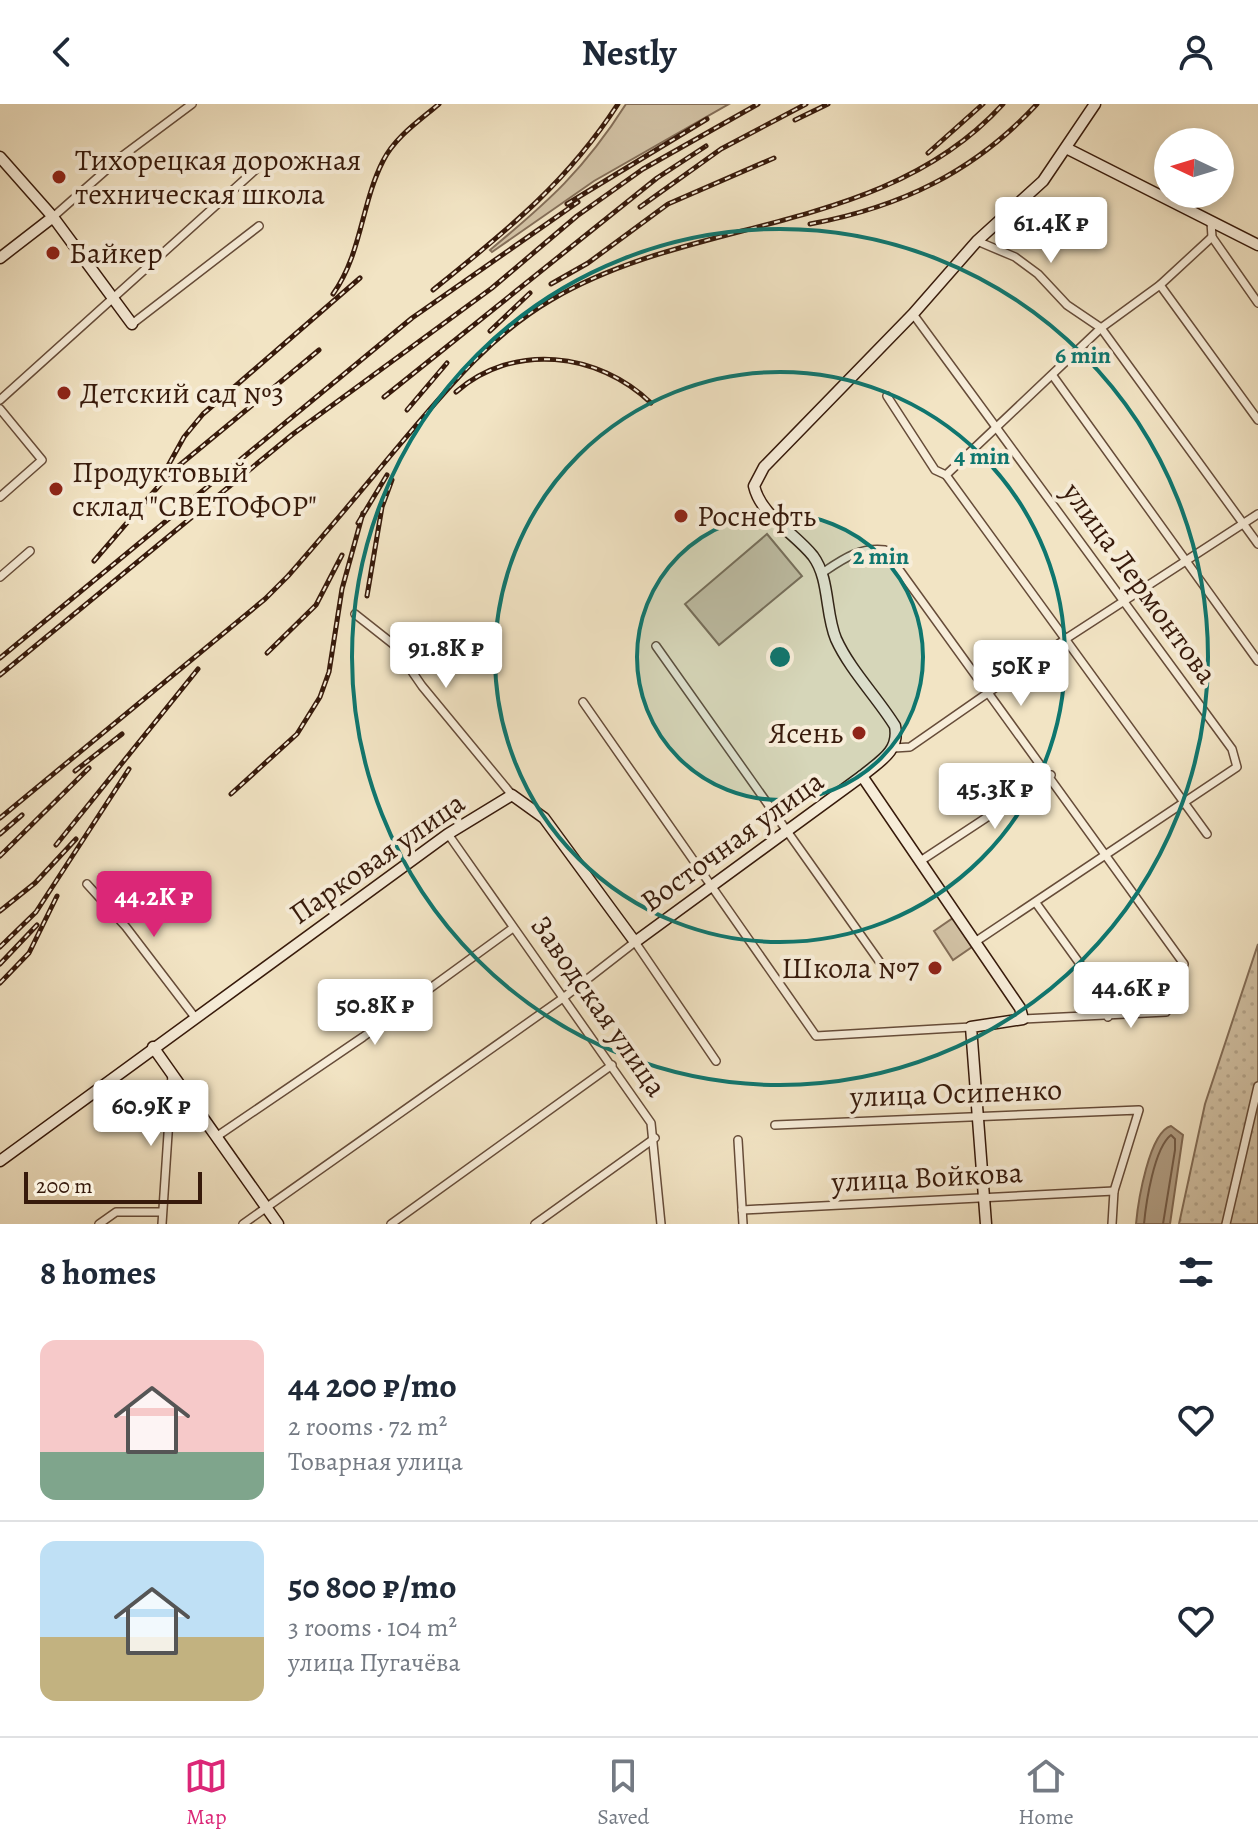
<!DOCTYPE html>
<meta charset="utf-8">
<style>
body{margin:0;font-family:Alegreya,serif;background:#f2f2f3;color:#1f2937;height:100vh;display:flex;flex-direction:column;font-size:30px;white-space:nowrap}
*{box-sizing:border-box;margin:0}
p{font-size:26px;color:#747a83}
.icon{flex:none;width:44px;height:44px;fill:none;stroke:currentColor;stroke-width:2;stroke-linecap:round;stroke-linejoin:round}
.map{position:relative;height:1120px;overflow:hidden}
.details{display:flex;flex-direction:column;background:#fff;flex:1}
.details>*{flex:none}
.needle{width:52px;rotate:274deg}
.controls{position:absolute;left:1154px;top:24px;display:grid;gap:16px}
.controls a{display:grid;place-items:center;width:80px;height:80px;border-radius:50%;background:#fff;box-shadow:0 4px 12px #0003;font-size:40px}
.scale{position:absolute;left:24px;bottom:20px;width:178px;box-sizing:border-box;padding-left:8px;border:4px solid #371a0b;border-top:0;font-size:22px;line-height:28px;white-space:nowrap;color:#371a0b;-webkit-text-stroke:6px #f7edd9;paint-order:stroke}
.price{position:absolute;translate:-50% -68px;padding:0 18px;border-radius:8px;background:#fff;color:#222;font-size:26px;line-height:52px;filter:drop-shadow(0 2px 4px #0008)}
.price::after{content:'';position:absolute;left:50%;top:48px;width:24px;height:18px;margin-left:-12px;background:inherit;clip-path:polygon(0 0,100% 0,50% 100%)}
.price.selected{background:#db2777;color:#fff}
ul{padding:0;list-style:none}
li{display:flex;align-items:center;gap:24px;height:200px;padding:0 40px}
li+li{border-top:2px solid #e0e1e3}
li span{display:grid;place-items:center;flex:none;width:224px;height:160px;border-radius:16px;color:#555}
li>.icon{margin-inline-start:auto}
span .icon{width:96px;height:96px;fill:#fffc;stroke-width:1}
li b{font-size:34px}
h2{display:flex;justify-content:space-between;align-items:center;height:96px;padding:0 40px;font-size:34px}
header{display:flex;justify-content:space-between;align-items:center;height:104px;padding:0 40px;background:#fff;font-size:36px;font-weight:700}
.dock{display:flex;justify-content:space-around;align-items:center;height:112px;border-top:2px solid #e0e1e3;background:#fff;font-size:22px;color:#747a83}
.dock a{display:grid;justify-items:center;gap:4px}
.dock .selected{color:#db2777}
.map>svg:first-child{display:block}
</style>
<header><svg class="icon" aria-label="back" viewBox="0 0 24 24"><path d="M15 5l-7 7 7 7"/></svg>Nestly<svg class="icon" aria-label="person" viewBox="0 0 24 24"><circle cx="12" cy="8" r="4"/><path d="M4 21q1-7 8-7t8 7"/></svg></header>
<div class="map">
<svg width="1258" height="1120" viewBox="0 0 1258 1120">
<defs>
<pattern id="garden-dots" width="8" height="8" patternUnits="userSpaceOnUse" patternTransform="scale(2)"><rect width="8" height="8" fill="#d2c2a5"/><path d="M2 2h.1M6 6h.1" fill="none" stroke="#b5a68d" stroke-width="1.8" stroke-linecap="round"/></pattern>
</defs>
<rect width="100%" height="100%" fill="#f2e4c4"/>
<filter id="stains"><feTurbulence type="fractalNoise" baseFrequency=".0025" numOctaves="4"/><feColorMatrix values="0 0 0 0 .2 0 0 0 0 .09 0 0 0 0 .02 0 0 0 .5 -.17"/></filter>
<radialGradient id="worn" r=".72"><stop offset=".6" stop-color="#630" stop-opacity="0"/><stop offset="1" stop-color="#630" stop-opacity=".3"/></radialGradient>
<g fill="#d2c2a5" stroke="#846e58" stroke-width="2">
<path d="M 626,0 L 729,0 L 594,77 L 492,148 L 490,146 C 549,97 584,66 626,0 Z"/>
<polygon points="767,430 802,472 719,541 685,500"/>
<polygon points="953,814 972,843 953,856 934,827"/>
</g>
<polygon fill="url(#garden-dots)" stroke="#846e58" stroke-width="2" points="1258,840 1258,1120 1179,1120 1205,1000"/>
<path fill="#b29f85" stroke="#816a54" stroke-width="2" d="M 1171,1022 L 1183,1031 L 1170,1120 L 1136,1120 C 1138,1098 1149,1028 1171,1022 Z"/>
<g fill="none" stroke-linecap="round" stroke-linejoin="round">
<path stroke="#745c48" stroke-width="2" d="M 1144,1120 C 1146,1099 1154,1044 1171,1031 L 1175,1035 L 1175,1046 L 1163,1120"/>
<g stroke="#664c39" stroke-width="10">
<g id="street">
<polyline points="53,113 121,53 192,0"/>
<polyline points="1211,118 1212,133 1258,199"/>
<polyline points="977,137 1015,153 1038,170 1067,201 1101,224 1258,440"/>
<polyline points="1160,181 1258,316"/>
<polyline points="913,210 1232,645 1237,663 975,838"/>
<polyline points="132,220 259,122"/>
<polyline points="1053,272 1258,557"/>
<polyline points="887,292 935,366 946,371 1207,730"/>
<polyline points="0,296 264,58"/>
<polyline points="0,305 42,356 0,393"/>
<polyline points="946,371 1101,224 1160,181 1212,133"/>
<path d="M 822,469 C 843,455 859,443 885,446 L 1184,860 L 1175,894 L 1166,908 L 1023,915"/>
<polyline points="0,473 30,447"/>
<polyline points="355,510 393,540 422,582 512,691"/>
<polyline points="656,542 879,857"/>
<polyline points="583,598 816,932 971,923"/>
<polyline points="894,644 910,643 1064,536 1258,410"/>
<polyline points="448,730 651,1019 661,1120"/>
<polyline points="922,756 1051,671"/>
<polyline points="87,780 126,823 194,912"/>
<polyline points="1036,799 1106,896 1108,913"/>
<polyline points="775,1021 1139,1006 1114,1087 1112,1120"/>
<polyline points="216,1033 363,933 513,824"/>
<polyline points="738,1036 743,1120"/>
<polyline points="742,1106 1114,1087"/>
<polyline points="99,1120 116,1108 162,1108"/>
<polyline points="162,1120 172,970"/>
<polyline points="243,1120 563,894 635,838 716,957"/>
<polyline points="391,1120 612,961"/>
<polyline points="535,1120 655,1034"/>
<polyline points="1226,1120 1258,982"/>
</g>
</g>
<g stroke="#371a0b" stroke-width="13">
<g id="secondary">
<polyline points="1068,45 1258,141"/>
<polyline points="0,53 53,113 132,220"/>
<polyline points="0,154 53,113"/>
<polyline points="862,672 1020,904 1023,915 971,923 986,1120"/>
<polyline points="153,943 278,1120"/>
<path d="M 0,1057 L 448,730 L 512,691 L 544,714 L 635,838 L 862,672 C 880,657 900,647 895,622 C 877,593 850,566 836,535 C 825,509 830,475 813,452 C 795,429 761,412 754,382 L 764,363 L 913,210 L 977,137 L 1043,77 L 1095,0"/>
</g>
</g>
<use href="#street" stroke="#f7edd9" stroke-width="7"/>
<use href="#secondary" stroke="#f7edd9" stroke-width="10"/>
<g stroke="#371a0b" stroke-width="5">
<g id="rail">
<polyline points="795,16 828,0"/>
<polyline points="928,49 983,0"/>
<polyline points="567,100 707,15"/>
<polyline points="640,103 721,45 806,0"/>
<path d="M 810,120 C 901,103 974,68 1037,0"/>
<polyline points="551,180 588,159 668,100 774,54"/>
<path d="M 433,186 C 506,127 566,80 618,0"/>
<path d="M 333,190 C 362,149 361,100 383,57 C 395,33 419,17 439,0"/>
<polyline points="490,227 530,189"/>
<path d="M 456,288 C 513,238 598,248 651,299"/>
<polyline points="384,293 657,74 706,42"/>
<polyline points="407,306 447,259"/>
<polyline points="164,369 184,333 203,310 360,174"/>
<polyline points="358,419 387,371"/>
<polyline points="94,457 170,369 319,246"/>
<polyline points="367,492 382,403 392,376"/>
<polyline points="267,549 316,501 342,451"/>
<polyline points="0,554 412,214 578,98"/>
<polyline points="0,571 293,330 492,184 577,112 643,65 758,0"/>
<polyline points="75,667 122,630"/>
<polyline points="231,690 297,630 320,593 329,568 342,485 363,409"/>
<path d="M 0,714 L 265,495 L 288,472 C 327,428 364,383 402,338 C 447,285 491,231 551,196 C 695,111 884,131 1003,0"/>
<polyline points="0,730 22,711"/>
<polyline points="56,741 198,565"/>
<polyline points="0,752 89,664"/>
<polyline points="0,807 35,779 76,735"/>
<polyline points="0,843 36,808 129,665"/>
<polyline points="0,860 37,821"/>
<polyline points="0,879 29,849 57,792"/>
</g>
</g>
<use href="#rail" stroke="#f7edd9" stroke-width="2" stroke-dasharray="6" stroke-linecap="butt"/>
</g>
<circle cx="780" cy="553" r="143" fill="#0f766e" fill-opacity=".12"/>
<g fill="none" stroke="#0f766e" stroke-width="4">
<circle cx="780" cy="553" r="143"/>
<circle cx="780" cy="553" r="285"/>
<circle cx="780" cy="553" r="428"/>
</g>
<g fill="#8f2418" stroke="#f7edd9" stroke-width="3">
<circle cx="59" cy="73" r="8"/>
<circle cx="53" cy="149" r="8"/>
<circle cx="64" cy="289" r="8"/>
<circle cx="56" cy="385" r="8"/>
<circle cx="681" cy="412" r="8"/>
<circle cx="859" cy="629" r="8"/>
<circle cx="935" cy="864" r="8"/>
</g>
<g text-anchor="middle" stroke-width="8" stroke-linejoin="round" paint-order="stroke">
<g font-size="30" fill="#371a0b" stroke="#f7edd9" text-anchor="start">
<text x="75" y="66">Тихорецкая дорожная<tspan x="75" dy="34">техническая школа</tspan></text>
<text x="69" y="159">Байкер</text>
<text x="80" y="299">Детский сад №3</text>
<text x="72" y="378">Продуктовый<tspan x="72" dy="34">склад "СВЕТОФОР"</tspan></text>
<text x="697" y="422">Роснефть</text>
<text x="843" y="639" text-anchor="end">Ясень</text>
<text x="919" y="874" text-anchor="end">Школа №7</text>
</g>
<g font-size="30" fill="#371a0b" stroke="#f7edd9">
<text transform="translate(1140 479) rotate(54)" y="10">улица Лермонтова</text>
<text transform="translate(732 737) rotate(-36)" y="10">Восточная улица</text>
<text transform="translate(377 754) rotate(-35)" y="10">Парковая улица</text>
<text transform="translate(599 902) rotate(55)" y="10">Заводская улица</text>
<text transform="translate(956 989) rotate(-2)" y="10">улица Осипенко</text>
<text transform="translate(927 1073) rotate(-3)" y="10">улица Войкова</text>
</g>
</g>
<circle cx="780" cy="553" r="12" fill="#0f766e" stroke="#f7edd9" stroke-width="4"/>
<g font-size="24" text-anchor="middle" font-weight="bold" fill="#0f766e" stroke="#f7edd9" stroke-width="8" stroke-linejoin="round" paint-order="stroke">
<text x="1083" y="259">6 min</text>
<text x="982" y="360">4 min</text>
<text x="881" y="460">2 min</text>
</g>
<rect width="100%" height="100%" filter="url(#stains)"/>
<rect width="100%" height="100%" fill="url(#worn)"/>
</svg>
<div class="controls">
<a><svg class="needle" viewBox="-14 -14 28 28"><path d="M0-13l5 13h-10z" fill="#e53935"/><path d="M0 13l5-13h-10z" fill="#747a83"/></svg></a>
</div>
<div class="scale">200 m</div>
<b class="price" style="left:1051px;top:161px">61.4K ₽</b>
<b class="price" style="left:446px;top:586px">91.8K ₽</b>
<b class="price" style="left:1021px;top:604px">50K ₽</b>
<b class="price" style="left:995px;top:727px">45.3K ₽</b>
<b class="price selected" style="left:154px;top:835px">44.2K ₽</b>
<b class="price" style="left:1131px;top:926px">44.6K ₽</b>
<b class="price" style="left:375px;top:943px">50.8K ₽</b>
<b class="price" style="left:151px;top:1044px">60.9K ₽</b>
</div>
<section class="details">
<h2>8 homes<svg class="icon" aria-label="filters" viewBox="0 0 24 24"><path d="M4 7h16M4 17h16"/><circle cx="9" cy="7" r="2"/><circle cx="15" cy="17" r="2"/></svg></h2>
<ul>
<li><span style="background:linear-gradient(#f6c9c9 70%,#7fa58c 0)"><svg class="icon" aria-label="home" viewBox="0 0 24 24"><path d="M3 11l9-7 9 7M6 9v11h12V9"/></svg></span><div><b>44 200 ₽/mo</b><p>2 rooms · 72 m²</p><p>Товарная улица</p></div><svg class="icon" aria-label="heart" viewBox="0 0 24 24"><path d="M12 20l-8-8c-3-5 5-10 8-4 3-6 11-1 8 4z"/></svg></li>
<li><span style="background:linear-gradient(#bfe0f5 60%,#c2b280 0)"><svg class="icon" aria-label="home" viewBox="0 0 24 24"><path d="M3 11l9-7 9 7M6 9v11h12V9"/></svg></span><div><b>50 800 ₽/mo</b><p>3 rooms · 104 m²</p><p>улица Пугачёва</p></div><svg class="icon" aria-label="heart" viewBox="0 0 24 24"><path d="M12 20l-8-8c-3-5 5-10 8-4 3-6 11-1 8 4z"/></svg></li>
</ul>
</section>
<nav class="dock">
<a class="selected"><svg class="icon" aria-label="map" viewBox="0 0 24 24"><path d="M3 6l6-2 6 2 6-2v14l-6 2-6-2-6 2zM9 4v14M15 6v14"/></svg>Map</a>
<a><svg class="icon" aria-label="saved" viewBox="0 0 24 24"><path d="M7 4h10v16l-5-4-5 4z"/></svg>Saved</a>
<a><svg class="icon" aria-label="home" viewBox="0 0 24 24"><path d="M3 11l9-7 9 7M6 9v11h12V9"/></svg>Home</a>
</nav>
